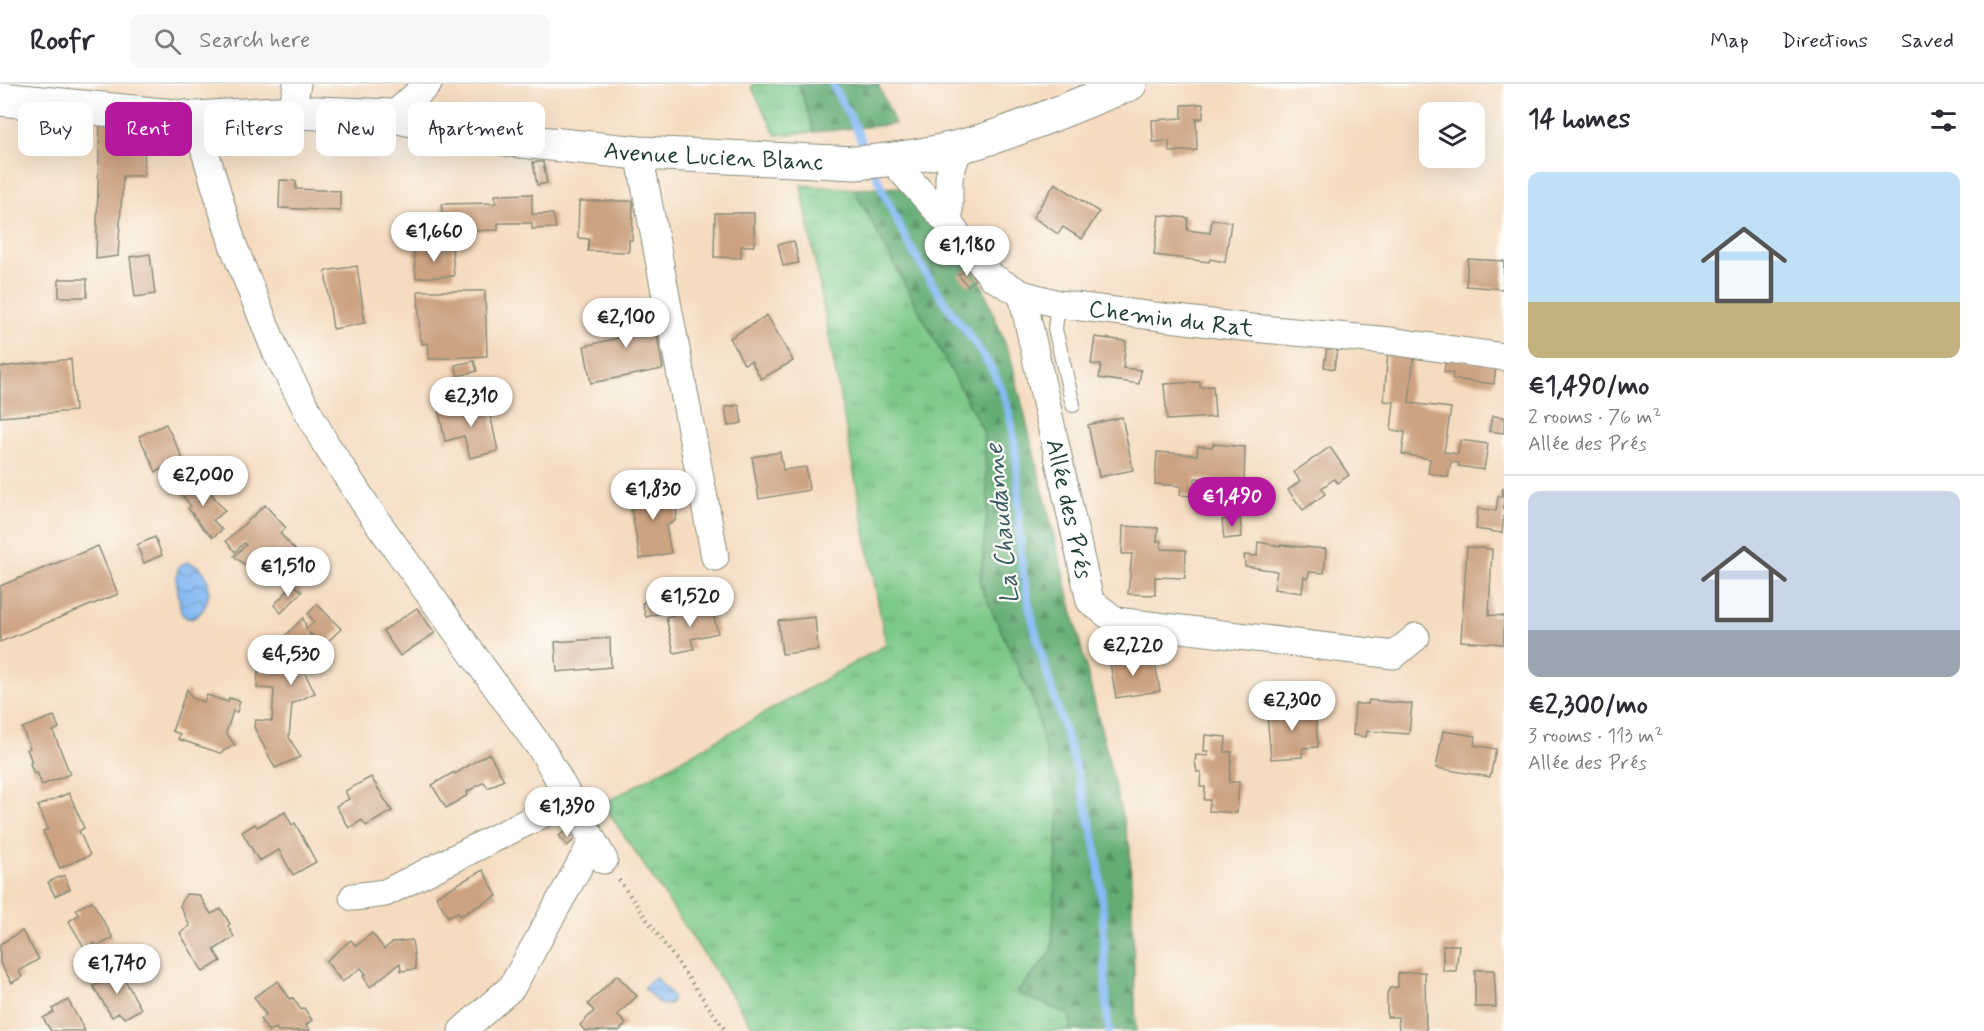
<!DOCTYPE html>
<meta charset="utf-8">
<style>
body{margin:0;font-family:Mynerve,sans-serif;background:#f7f7f7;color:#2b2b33;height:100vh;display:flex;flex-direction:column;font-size:22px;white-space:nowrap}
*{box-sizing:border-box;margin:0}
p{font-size:20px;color:#7c7c81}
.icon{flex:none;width:33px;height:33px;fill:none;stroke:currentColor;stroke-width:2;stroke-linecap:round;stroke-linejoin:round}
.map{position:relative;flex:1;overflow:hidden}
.sheet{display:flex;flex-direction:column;background:#fff;width:480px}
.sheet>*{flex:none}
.banner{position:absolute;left:18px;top:18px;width:570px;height:54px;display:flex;gap:12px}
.fabs{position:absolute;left:1419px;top:18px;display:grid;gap:12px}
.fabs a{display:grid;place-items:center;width:66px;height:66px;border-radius:12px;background:#fff;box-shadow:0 6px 24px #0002;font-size:30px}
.price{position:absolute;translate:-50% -51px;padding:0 14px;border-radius:21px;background:#fff;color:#222;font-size:20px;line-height:39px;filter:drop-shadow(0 2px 3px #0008)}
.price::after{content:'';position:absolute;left:50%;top:36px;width:18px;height:14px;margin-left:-9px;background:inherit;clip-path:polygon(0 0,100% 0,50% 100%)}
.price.selected{background:#b5179e;color:#fff}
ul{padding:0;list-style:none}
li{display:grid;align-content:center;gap:12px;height:318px;padding:0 24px}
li+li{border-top:2px solid #e1e1e2}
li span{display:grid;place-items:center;height:186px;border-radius:12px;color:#555}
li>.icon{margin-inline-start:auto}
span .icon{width:108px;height:108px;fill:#fffc;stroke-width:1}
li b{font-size:26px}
h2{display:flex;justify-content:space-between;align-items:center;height:72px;padding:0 24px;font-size:26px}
.chip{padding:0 21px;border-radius:12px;background:#fff;box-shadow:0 6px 24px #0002;font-size:21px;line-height:54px}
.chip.selected{background:#b5179e;color:#fff}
header{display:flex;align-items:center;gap:36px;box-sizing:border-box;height:84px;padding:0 30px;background:#fff;border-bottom:2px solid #e1e1e2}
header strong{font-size:28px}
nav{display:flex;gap:33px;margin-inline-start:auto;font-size:21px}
.search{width:420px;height:54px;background:#f7f7f7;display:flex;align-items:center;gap:15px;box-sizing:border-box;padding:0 21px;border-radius:12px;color:#7c7c81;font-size:22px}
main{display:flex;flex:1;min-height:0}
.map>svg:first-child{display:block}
</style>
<header>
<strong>Roofr</strong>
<div class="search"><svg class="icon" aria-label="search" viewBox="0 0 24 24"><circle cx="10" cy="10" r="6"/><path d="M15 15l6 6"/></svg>Search here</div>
<nav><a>Map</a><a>Directions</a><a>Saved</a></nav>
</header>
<main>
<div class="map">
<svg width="1504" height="947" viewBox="0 0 1504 947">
<defs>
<pattern id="grass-tufts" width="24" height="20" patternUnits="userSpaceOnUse" patternTransform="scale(1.5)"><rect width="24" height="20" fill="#7bc989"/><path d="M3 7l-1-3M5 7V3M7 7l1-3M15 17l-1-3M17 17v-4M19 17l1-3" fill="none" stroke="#64a471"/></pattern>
<pattern id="forest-firs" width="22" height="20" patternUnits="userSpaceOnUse" patternTransform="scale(1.5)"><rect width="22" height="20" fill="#64ad75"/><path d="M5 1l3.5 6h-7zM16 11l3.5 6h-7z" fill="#528e61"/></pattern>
<pattern id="water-waves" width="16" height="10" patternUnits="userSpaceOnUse" patternTransform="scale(1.5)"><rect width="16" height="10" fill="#86baf4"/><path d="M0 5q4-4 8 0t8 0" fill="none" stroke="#6d98c6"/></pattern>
</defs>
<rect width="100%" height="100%" fill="#fdfcf7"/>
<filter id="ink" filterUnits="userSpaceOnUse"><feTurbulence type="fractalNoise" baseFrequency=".0167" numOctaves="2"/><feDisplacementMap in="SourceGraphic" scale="12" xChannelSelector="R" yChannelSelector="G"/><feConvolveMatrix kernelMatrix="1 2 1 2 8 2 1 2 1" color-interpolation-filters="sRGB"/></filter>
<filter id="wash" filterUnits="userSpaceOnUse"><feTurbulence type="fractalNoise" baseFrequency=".008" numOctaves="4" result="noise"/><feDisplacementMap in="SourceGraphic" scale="24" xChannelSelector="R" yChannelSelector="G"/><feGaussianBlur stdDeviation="1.35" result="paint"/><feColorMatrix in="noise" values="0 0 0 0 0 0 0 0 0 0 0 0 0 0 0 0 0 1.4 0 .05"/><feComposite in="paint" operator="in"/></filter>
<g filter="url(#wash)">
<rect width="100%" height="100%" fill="#f5dbbf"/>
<g fill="url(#grass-tufts)" stroke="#4d835e" stroke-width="1.5">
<polygon points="753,0 799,0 814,48 776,51 752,4"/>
<polygon points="801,101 854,105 983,346 988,418 980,500 1035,621 1059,725 1052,867 1017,909 1070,931 1070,947 759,947 750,939 603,720 886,561"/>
</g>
<g fill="url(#forest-firs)" stroke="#427554" stroke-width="1.5">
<polygon points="799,0 878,0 895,40 814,48"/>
<polygon points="907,103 980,196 1011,275 1130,764 1136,947 1070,947 1070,931 1017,909 1052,867 1059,724 1035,621 980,500 988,418 983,346 854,105"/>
</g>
<g fill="url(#water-waves)" stroke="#527c94" stroke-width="1.5">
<path d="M 187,478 C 230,488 199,555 181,528 L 176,494 L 179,482 Z"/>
<polygon points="655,893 672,912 672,917 669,921 660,920 644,904"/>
</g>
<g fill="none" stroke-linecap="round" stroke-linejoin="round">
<g stroke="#86baf4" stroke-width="8">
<polyline points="832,0 854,40 867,70"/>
<path d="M 873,84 C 889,122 911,168 934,202 C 956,237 988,270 1003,309 C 1025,369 1014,434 1024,495 C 1040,586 1077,670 1095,760 C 1107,821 1102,885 1109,947"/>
</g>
</g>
<g id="blocks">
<g fill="#cca281">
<polygon points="1203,20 1203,34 1196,35 1197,66 1169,68 1169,57 1153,58 1152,36 1182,34 1182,21"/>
<polygon points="100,34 134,42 133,53 145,55 144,92 123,92 118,172 96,175"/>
<polygon points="533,78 543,78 547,99 537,101"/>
<polygon points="280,96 296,97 296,105 340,107 340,127 279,124"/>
<polygon points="1055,99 1099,128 1082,155 1063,143 1058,150 1033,133"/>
<polygon points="532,110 532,130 553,130 556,144 532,145 532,139 498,139 498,146 442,148 442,120 496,119 495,111"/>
<polygon points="579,117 633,117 632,156 629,156 629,168 588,167 589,155 578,154"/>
<polygon points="715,129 754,129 754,162 741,162 741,174 714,173"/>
<polygon points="1159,131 1188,134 1187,146 1210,149 1212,135 1231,138 1225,178 1210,175 1209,178 1154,171"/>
<polygon points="794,157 799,179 783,182 778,160"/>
<polygon points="452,164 454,192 416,194 414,166"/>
<polygon points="150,170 155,210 135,213 130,173"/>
<polygon points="1468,175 1504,177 1503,205 1466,202"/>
<polygon points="357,182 365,239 333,245 325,187"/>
<polygon points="967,185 975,195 968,202 958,191"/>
<rect x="59" y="195" width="28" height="18"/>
<polygon points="418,207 485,207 487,272 429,275 428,259 422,260 422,256 420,256"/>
<polygon points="652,223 663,285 591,299 584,262 618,254 614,231"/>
<polygon points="767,231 793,277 761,295 751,277 744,280 730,254"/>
<polygon points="1095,253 1126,257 1123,284 1141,286 1139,300 1099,294 1101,281 1091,280"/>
<polygon points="1327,264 1337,265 1334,285 1324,283"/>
<polygon points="1388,267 1414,270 1409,319 1451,324 1444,368 1458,370 1460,356 1488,360 1484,386 1458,382 1459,379 1451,378 1448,393 1428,389 1430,375 1402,370 1405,348 1391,346 1394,318 1384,317"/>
<polygon points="1446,274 1496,280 1494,300 1452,295 1453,289 1444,288"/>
<polygon points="71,275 75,327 0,333 0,283"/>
<polygon points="474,277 477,287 458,292 455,281"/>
<polygon points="1200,298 1200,303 1213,302 1215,333 1167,336 1164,300"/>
<polygon points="487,316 498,367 470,374 464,352 445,357 439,328"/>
<polygon points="739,321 742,339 728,342 725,323"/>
<polygon points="1492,332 1504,333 1504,349 1489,347"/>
<polygon points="1122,333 1133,386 1099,393 1088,341"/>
<polygon points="166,340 183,375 156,388 139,352"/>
<polygon points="1213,360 1245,363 1244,398 1195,394 1194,412 1180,411 1181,402 1155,400 1157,368 1197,371 1198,362 1212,363"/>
<polygon points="1330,363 1349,391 1338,399 1334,395 1322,404 1325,410 1303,426 1288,406 1300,397 1294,388"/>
<polygon points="780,368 783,386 806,383 809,406 759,415 752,373"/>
<polygon points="197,395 208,410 210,408 225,427 213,436 222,446 213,453 203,444 188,424 191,422 179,407"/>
<polygon points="1503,403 1504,430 1502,449 1476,445 1478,424 1496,427 1498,412 1501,413"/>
<polygon points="672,404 677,431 675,437 666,442 671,469 640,475 629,412"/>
<polygon points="265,421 286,444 280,449 296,467 282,479 286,483 268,500 234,472 246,461 244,459 235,468 226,457"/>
<polygon points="1240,434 1242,453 1224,455 1222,436"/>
<polygon points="1123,442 1158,444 1157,457 1161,457 1161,465 1186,466 1185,494 1155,493 1155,511 1128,510 1132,470 1122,470"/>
<polygon points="155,453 162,471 144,479 137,461"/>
<polygon points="1258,458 1280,462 1281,461 1326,465 1324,489 1309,488 1308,495 1304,493 1302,509 1274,505 1277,487 1245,482 1244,471 1257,472"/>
<polygon points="98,462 118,510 0,558 0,502"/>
<polygon points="1467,463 1492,465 1489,531 1504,532 1504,560 1461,557"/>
<polygon points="294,500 302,508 281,529 274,521"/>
<polygon points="660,514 664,528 646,533 642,519"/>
<polygon points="317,520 341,545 322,563 309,548 315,563 297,574 315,609 292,620 289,653 300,673 275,684 254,643 255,636 272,637 274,605 257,604 258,587 274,588 293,576 282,555 303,534 307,545 314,538 308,530"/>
<polygon points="711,523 718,549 691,555 694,565 674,569 666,533"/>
<polygon points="417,524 435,549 400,572 383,547"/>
<polygon points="815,533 818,566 782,570 778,537"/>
<polygon points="610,554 611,583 557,588 555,558"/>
<polygon points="1129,570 1131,584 1155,579 1160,607 1116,614 1109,573"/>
<polygon points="187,605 192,614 204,618 207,611 228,618 229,614 240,617 237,628 233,627 226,649 235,661 220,669 178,655 180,650 172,647"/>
<polygon points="1369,616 1412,620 1409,650 1367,647 1366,653 1353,651 1355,620 1368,620"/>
<polygon points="1315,621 1318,663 1303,664 1302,673 1271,675 1267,630 1283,629 1283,624"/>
<polygon points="54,632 59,644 53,647 70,690 42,701 37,688 34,690 30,679 32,678 27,665 30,664 22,644"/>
<polygon points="1443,647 1476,652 1474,661 1496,665 1490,693 1436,684"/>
<polygon points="1205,651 1226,653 1225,668 1232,668 1229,698 1239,698 1237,729 1209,727 1210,716 1204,716 1205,703 1200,703 1201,688 1197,688 1195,678 1196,671 1208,672 1208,667 1204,667"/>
<polygon points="489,669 504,696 488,704 484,698 467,708 468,711 446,724 432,701 454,688 455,690"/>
<polygon points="371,693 392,727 366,742 362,736 349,744 336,722 349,715 345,707"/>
<polygon points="69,709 84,744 79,747 90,771 60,784 43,747 48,745 38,722"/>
<polygon points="285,728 292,741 295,739 316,778 293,791 279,766 259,777 242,748 255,740 257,743"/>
<polygon points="567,746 574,756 567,762 559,752"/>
<polygon points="483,786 497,812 460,832 458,828 448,833 436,812"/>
<polygon points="64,791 70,805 55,812 48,798"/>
<polygon points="186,810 199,811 211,830 221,825 230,840 228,842 234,853 214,866 221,877 203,888 180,849 190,842 180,822"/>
<polygon points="92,817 113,854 97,862 95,859 85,865 69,837 79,831 76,825"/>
<polygon points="22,847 39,875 19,887 22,893 12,899 0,879 0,860"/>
<polygon points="372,849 384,865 393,858 412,856 416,885 401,887 400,879 370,903 363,892 366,890 361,884 342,898 326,877 351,856 356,862"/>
<polygon points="1443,861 1459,861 1456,887 1443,887"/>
<polygon points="116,885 118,888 120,887 141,925 125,934 119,929 112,933 93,902 102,898 100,894"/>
<polygon points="1475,886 1494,886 1496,923 1475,923"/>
<polygon points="1425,888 1426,947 1399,947 1398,933 1387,933 1387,909 1390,904 1398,903 1398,889"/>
<polygon points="617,891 637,912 617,931 626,940 619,947 585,947 580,941 594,927 588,920"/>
<polygon points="278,897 290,915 293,914 301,926 304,924 312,936 306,941 310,947 278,947 276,944 268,947 260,935 266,931 254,913"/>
<polygon points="68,916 85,947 51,947 43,934 54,928 52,925"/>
</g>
</g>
</g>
<g filter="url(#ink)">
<use href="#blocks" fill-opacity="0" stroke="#8a8c7a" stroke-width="1.5"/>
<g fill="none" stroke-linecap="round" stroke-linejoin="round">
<g stroke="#8a8c7a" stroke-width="16">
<polyline id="service" points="1058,220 1055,245 1073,321"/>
</g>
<g stroke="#8a8c7a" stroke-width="29">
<g id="minor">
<polyline points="292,28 297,0"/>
<polyline points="393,32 428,0"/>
<polyline points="195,34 233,161 276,268 325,359 373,432 544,669 604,776"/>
<polyline points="639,69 715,473"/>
<path id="s1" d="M 892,76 L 949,140 L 992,193 L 1022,210 L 1058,220 L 1242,243 L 1390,257 L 1504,273"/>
<polyline points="949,140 949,93 959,63"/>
<path id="s2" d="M 1022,210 L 1090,517 L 1116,537 L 1394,571 L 1416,553"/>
<polyline points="353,813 385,809 571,716"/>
<polyline points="462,947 512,903 593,757"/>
</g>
</g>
<g stroke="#8a8c7a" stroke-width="35">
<g id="primary">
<path id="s3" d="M 0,15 L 195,34 L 292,28 L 393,32 L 511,56 L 639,69 L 856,79 C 907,75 958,66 1005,49 C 1047,34 1089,16 1130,0"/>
</g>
</g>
<polyline stroke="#8a8c7a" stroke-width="4" stroke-dasharray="1.5 4.5" stroke-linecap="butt" points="619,796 726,947"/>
<use href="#service" stroke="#fff" stroke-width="14"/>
<use href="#minor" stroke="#fff" stroke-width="27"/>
<use href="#primary" stroke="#fff" stroke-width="33"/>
</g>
</g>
<g text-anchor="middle" stroke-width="4.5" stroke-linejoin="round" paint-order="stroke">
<g font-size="24" fill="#1f3d34" stroke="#fdfcf7">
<text dy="8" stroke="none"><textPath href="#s3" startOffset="718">Avenue Lucien Blanc</textPath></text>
<text dy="8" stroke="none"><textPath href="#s1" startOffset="340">Chemin du Rat</textPath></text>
<text dy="8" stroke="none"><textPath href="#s2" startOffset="220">Allée des Prés</textPath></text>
</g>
<g font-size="26" font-style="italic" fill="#395c64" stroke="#fdfcf7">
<text transform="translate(1001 440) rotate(-96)" y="9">La Chaudanne</text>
</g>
</g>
</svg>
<div class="fabs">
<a><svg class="icon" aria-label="layers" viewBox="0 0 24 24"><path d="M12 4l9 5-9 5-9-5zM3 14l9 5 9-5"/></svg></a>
</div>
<b class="price" style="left:434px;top:179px">€1,660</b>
<b class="price" style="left:967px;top:193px">€1,180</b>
<b class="price" style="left:626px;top:265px">€2,100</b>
<b class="price" style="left:471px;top:344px">€2,310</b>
<b class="price" style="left:203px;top:423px">€2,000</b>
<b class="price" style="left:653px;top:437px">€1,830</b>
<b class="price selected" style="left:1232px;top:444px">€1,490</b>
<b class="price" style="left:288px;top:514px">€1,510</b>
<b class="price" style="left:690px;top:544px">€1,520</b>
<b class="price" style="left:1133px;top:593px">€2,220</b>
<b class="price" style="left:291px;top:602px">€4,530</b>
<b class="price" style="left:1292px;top:648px">€2,300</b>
<b class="price" style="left:567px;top:754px">€1,390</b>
<b class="price" style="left:117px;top:911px">€1,740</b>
<div class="banner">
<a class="chip">Buy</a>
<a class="chip selected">Rent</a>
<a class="chip">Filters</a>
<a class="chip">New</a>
<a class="chip">Apartment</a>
</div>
</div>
<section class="sheet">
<h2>14 homes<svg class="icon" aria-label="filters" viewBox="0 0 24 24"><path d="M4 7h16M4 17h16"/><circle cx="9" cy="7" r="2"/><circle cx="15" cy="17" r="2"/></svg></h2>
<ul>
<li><span style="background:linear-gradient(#bfe0f5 70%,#c2b280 0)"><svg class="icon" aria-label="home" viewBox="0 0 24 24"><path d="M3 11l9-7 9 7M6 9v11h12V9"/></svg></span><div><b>€1,490/mo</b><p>2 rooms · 76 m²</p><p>Allée des Prés</p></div></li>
<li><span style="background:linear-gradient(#c9d6e8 75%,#9aa5b1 0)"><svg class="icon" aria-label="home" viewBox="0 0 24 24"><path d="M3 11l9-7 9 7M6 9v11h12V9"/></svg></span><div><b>€2,300/mo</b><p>3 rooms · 113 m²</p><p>Allée des Prés</p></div></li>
</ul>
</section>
</main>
